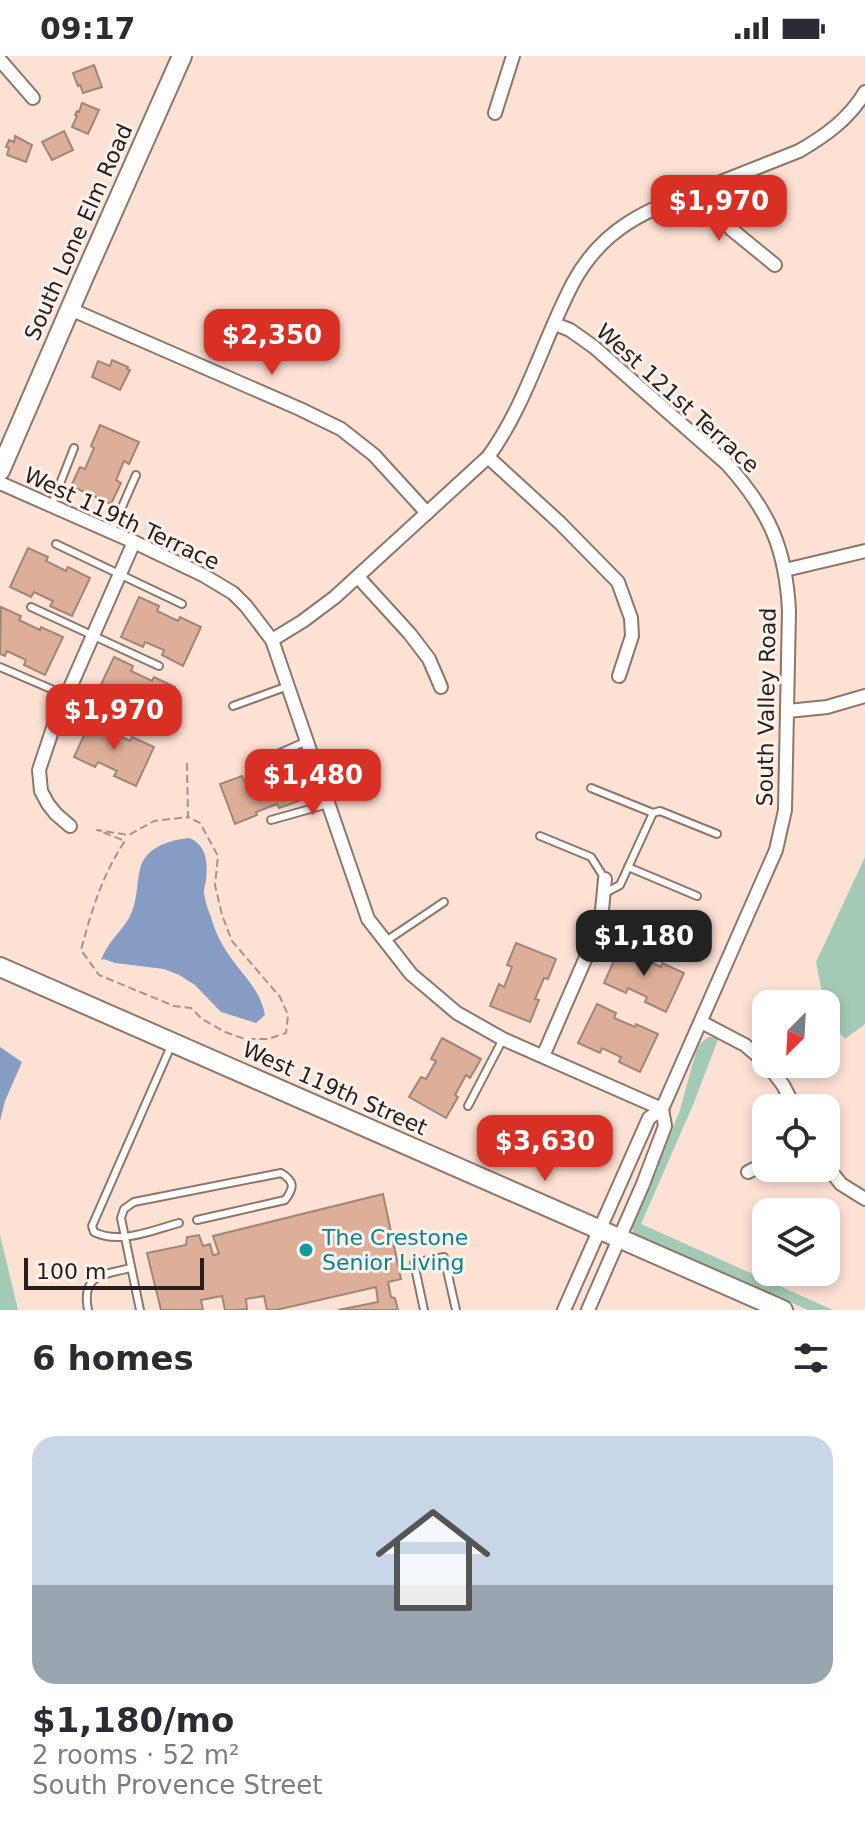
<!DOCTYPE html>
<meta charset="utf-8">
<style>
body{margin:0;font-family:"DejaVu Sans",sans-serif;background:#f2f2f3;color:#2b2b33;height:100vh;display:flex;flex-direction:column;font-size:30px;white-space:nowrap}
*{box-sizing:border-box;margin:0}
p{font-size:26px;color:#7c7c81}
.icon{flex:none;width:44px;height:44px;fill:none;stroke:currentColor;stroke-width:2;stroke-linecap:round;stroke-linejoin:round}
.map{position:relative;height:1254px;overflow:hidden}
.details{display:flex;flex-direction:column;background:#fff;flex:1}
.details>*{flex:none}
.needle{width:52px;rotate:204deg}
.tools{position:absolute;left:752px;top:934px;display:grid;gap:16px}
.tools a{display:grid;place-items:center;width:88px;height:88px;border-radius:16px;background:#fff;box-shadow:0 4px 12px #0003;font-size:40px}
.scale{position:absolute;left:24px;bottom:20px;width:180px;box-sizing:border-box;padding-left:8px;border:4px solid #291f1a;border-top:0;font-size:22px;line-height:28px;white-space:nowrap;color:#291f1a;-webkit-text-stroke:6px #fdf2ec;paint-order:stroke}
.price{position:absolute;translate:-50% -68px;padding:0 18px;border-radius:16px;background:#d93025;color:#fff;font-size:26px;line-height:52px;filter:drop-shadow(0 2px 4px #0008)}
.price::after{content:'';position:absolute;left:50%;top:48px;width:24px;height:18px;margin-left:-12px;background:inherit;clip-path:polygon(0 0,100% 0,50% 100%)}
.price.current{background:#222;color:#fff}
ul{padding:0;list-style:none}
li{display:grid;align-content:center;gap:16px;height:424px;padding:0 32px}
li+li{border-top:2px solid #e1e1e2}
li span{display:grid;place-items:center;height:248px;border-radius:24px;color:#555}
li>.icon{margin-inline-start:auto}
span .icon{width:144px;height:144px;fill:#fffc;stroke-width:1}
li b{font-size:34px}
h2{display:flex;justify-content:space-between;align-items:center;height:96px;padding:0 32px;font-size:34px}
.status{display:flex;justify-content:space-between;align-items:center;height:56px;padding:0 40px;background:#fff;direction:ltr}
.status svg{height:22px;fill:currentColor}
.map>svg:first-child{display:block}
</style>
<div class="status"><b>09:17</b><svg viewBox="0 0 49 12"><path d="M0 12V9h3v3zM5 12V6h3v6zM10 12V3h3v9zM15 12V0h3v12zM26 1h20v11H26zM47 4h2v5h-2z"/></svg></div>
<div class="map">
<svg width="865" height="1254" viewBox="0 0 865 1254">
<rect width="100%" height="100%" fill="#fde1d3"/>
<g fill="#a3cab4">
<polygon points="865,801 865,968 845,983 832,968 826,973 826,948 812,948 822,936 816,906"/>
<polygon points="708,981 719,981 693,1049 641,1168 833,1254 808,1254 642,1181 633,1176 632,1168 679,1057 696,996 700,988"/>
<polygon points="0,1179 18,1254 0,1254"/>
</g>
<g fill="#879cc3">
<path d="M 189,782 C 207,789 208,807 206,824 C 205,830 204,831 204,837 C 205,845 208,854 211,861 C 215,877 224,893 234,906 C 248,925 260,935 265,959 L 256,967 L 221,956 L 195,929 L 179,919 L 164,913 L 115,907 L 104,903 L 101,904 C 107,887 120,877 129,862 C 138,845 136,830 140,813 C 145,791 170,784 189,782 Z"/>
<polygon points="0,991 22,1006 5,1045 0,1065"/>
</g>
<g fill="#ddaf98" stroke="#a08679" stroke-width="2">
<polygon points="94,9 102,31 83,37 80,29 78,30 73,17"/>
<polygon points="82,47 99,54 88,78 72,71 77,60 75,59 77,55 79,56"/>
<polygon points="64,75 73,94 52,104 42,86"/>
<polygon points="15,80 32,89 26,106 7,99 9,92 6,91 9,84 14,86"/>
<polygon points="112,304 128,311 127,313 130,314 120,334 92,321 98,305 110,310"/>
<polygon points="100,369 139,386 129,408 124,405 116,424 121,427 111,448 71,430 80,411 85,413 94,392 91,390"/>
<polygon points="28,492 48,501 46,505 66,515 68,511 90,522 72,560 50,550 53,545 34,536 31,541 10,531"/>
<polygon points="139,541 159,550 157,555 178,565 180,561 201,571 183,610 162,599 164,594 145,586 143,591 121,581"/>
<polygon points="1,551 21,560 19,564 40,574 41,571 63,581 45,619 24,609 26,604 7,595 5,600 0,598"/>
<polygon points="114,601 133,610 131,615 152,625 154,621 175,631 158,669 136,659 138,654 120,645 117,650 95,641"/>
<polygon points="92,662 112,671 109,675 130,685 132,681 154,691 136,730 114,720 117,715 98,706 95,711 74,701"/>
<polygon points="284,704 299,745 279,752 277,748 256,756 257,759 235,768 220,728 242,720 244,725 263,718 261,712"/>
<polygon points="516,887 556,903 548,923 544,922 535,943 539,944 530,966 490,950 499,928 504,931 512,911 507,909"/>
<polygon points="622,887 642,896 640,901 661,911 662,907 684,917 666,956 645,946 647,941 628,932 626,937 604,927"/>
<polygon points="597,948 616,957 614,962 635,971 636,968 658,978 640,1016 619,1006 621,1001 602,992 600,997 578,987"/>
<polygon points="442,982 481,1003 470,1022 466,1019 455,1039 458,1041 446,1062 409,1041 421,1021 426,1023 436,1005 431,1003"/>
<polygon points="383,1138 401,1223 388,1226 391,1241 395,1242 398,1254 338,1254 378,1246 376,1231 276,1254 267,1254 264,1240 246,1243 247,1253 238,1254 225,1254 222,1240 201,1244 203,1254 161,1254 147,1197 186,1189 187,1181 199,1179 203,1190 210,1188 213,1199 219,1198 213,1180"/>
</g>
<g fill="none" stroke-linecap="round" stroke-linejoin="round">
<g stroke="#8f7669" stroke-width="10">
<g id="lane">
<polyline points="52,448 74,392"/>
<polyline points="111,476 136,419"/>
<polyline points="56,488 182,548"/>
<polyline points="31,551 159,610"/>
<polyline points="0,611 140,671"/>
<polyline points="233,650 288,630"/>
<polyline points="257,707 307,685"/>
<polyline points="591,732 653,757 660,755 717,778"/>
<polyline points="271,764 328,748"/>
<polyline points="540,780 591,801 605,823"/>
<polyline points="628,811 697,840"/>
<polyline points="605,837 620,829 653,757"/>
<polyline points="598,868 668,898"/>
<polyline points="386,885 444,846"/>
<path d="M 171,990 L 92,1170 L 94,1176 C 120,1189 153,1174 179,1167"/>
<polyline points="468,1050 503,983"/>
<path d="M 88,1254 C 81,1218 103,1219 131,1212"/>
<path d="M 140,1254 L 121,1162 L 124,1153 L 134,1146 L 281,1117 C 294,1125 295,1131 285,1144 L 197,1164"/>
<polyline points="424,1254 414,1207 444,1201 456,1254"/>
</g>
</g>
<g stroke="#8f7669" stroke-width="16">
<g id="street">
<polyline points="0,4 33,42"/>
<polyline points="495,57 513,0"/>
<polyline points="710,130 722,159 731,173 775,209"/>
<polyline points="70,253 300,353 341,373 374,399 427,457"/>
<path d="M 555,268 L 570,274 L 594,291 L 727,408 C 769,455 786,492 789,555 L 785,754 L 776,794 L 662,1053 L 649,1062 L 564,1254"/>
<polyline points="488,401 560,467 618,526 631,562 632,580 619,620"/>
<polyline points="0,427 134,486 203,519 233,537 246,550 272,584 368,863 411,918 457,957 503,983 662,1053"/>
<polyline points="785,514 865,495"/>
<polyline points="358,521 410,578 429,603 441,631"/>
<path d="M 272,584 L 303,565 L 335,541 L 488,401 C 526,349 543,284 573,227 C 604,169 650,153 708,131 C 738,119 768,107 799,95 C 825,80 849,63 865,36"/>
<polyline points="788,655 827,651 865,640"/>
<polyline points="70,770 56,758 48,748 41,735 39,714 55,666 134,486"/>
<polyline points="701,966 745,989 766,1007"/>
<polyline points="543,1000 597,876 602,854 605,823"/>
<polyline points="767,1008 783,1029 795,1052"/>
<polyline points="826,1109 841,1128 865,1143"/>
<polyline points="748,1116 766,1107"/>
<polyline points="588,1254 643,1128 665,1070 662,1053"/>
</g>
</g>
<g stroke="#8f7669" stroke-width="22">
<g id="secondary">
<polyline points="0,415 83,223 182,0"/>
<polyline points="0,911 783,1254"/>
</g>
</g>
<path stroke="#a89389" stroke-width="2" stroke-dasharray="8 4" stroke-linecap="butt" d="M 187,707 L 188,761 L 200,767 L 218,800 L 215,829 L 222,859 L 232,885 L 280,941 L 288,959 L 286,977 L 268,983 L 245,983 L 225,976 L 202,963 L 191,952 L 174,950 L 99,919 L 81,894 C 91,856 103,817 125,785 L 97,774 L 129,779 L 154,765 L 188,761"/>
<use href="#lane" stroke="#fff" stroke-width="6"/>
<use href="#street" stroke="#fff" stroke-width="12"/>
<use href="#secondary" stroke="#fff" stroke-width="18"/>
</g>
<circle fill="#0f9aa8" stroke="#fdf2ec" stroke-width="3" cx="306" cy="1194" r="8"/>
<g text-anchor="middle" stroke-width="6" stroke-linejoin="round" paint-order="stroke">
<g font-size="22" fill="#291f1a" stroke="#fdf2ec">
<text transform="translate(78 176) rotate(-66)" y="8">South Lone Elm Road</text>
<text transform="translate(678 342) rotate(42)" y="8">West 121st Terrace</text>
<text transform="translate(122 462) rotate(25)" y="8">West 119th Terrace</text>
<text transform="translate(766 651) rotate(-89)" y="8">South Valley Road</text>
<text transform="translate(335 1032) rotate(24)" y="8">West 119th Street</text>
</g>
<g font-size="22" fill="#0d838f" stroke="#fdf2ec" text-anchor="start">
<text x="322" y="1189">The Crestone<tspan x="322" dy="25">Senior Living</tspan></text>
</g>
</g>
</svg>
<div class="tools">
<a><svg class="needle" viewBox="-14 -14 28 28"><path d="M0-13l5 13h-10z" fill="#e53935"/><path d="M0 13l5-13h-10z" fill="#7c7c81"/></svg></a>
<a><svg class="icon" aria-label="locate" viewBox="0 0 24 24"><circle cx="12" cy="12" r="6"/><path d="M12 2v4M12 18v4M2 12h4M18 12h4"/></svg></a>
<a><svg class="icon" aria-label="layers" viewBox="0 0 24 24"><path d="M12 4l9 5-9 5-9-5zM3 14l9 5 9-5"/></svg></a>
</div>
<div class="scale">100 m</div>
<b class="price" style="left:719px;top:187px">$1,970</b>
<b class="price" style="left:272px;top:321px">$2,350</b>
<b class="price" style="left:114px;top:696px">$1,970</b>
<b class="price" style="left:313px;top:761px">$1,480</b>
<b class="price current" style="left:644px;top:922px">$1,180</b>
<b class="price" style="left:545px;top:1127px">$3,630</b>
</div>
<section class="details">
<h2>6 homes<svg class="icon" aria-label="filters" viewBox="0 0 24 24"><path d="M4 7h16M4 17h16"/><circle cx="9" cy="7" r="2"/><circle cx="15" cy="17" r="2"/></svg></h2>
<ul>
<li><span style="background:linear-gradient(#c9d6e8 60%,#9aa5b1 0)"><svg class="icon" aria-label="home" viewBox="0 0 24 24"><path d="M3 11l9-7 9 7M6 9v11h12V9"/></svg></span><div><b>$1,180/mo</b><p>2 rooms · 52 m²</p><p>South Provence Street</p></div></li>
</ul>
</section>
